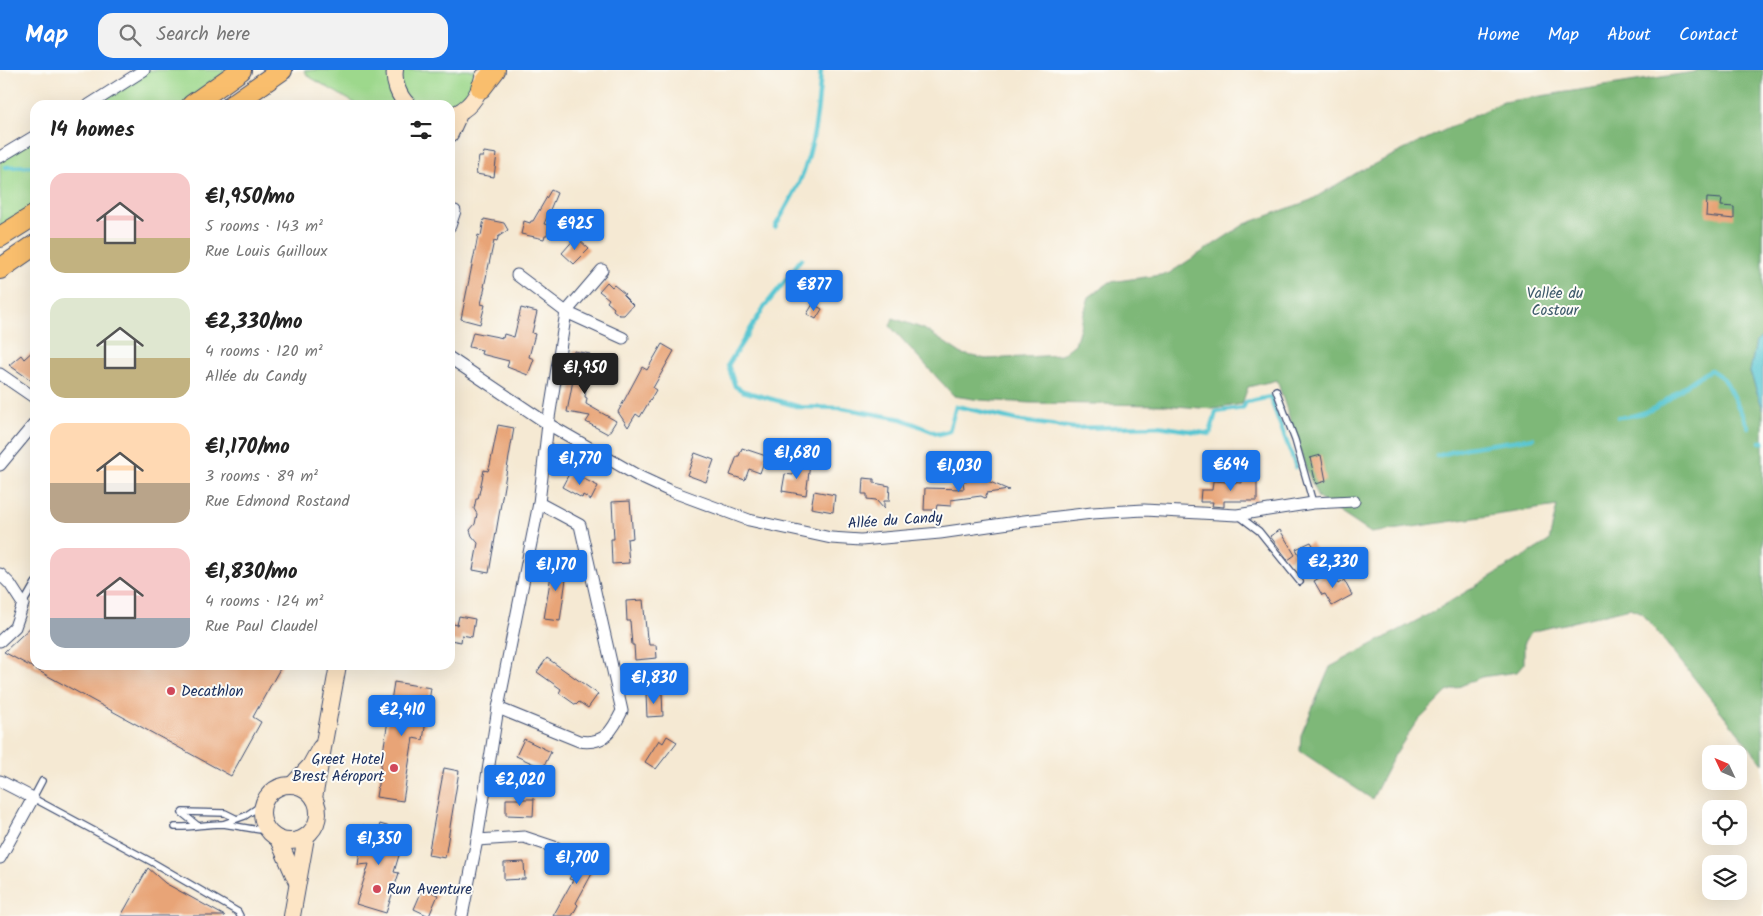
<!DOCTYPE html>
<meta charset="utf-8">
<style>
body{margin:0;font-family:Kalam,sans-serif;background:#f2f2f2;color:#222;height:100vh;display:flex;flex-direction:column;font-size:19px;white-space:nowrap}
*{box-sizing:border-box;margin:0}
p{font-size:16px;color:#767676}
.icon{flex:none;width:28px;height:28px;fill:none;stroke:currentColor;stroke-width:2;stroke-linecap:round;stroke-linejoin:round}
.map{position:relative;flex:1;overflow:hidden}
.side{position:absolute;left:30px;top:30px;width:425px;height:570px;display:flex;flex-direction:column;background:#fff;border-radius:15px;box-shadow:0 5px 20px #0002}
.side>*{flex:none}
.needle{width:32px;rotate:314deg}
.fabs{position:absolute;left:1702px;top:675px;display:grid;gap:10px}
.fabs a{display:grid;place-items:center;width:45px;height:45px;border-radius:10px;background:#fff;box-shadow:0 5px 20px #0002;font-size:25px}
.price{position:absolute;translate:-50% -42px;padding:0 11px;border-radius:5px;background:#1a73e8;color:#fff;font-size:16px;line-height:32px;filter:drop-shadow(0 1px 2px #0008)}
.price::after{content:'';position:absolute;left:50%;top:30px;width:15px;height:11px;margin-left:-8px;background:inherit;clip-path:polygon(0 0,100% 0,50% 100%)}
.price.on{background:#222;color:#fff}
ul{padding:0;list-style:none}
li{display:flex;align-items:center;gap:15px;height:125px;padding:0 20px}
li span{display:grid;place-items:center;flex:none;width:140px;height:100px;border-radius:15px;color:#555}
li>.icon{margin-inline-start:auto}
span .icon{width:60px;height:60px;fill:#fffc;stroke-width:1}
li b{font-size:21px}
h2{display:flex;justify-content:space-between;align-items:center;height:60px;padding:0 20px;font-size:21px}
header{display:flex;align-items:center;gap:30px;box-sizing:border-box;height:70px;padding:0 25px;background:#1a73e8;color:#fff}
header strong{font-size:24px}
nav{display:flex;gap:28px;margin-inline-start:auto;font-size:18px}
.search{width:350px;height:45px;background:#f2f2f2;display:flex;align-items:center;gap:12px;box-sizing:border-box;padding:0 18px;border-radius:15px;color:#767676;font-size:19px}
.map>svg:first-child{display:block}
</style>
<header>
<strong>Map</strong>
<div class="search"><svg class="icon" aria-label="search" viewBox="0 0 24 24"><circle cx="10" cy="10" r="6"/><path d="M15 15l6 6"/></svg>Search here</div>
<nav><a>Home</a><a>Map</a><a>About</a><a>Contact</a></nav>
</header>
<div class="map">
<svg width="1763" height="846" viewBox="0 0 1763 846">
<rect width="100%" height="100%" fill="#fdfcf7"/>
<filter id="ink" filterUnits="userSpaceOnUse"><feTurbulence type="fractalNoise" baseFrequency=".02" numOctaves="2"/><feDisplacementMap in="SourceGraphic" scale="10" xChannelSelector="R" yChannelSelector="G"/><feConvolveMatrix kernelMatrix="1 2 1 2 8 2 1 2 1" color-interpolation-filters="sRGB"/></filter>
<filter id="wash" filterUnits="userSpaceOnUse"><feTurbulence type="fractalNoise" baseFrequency=".0096" numOctaves="4" result="noise"/><feDisplacementMap in="SourceGraphic" scale="20" xChannelSelector="R" yChannelSelector="G"/><feGaussianBlur stdDeviation="1.12" result="paint"/><feColorMatrix in="noise" values="0 0 0 0 0 0 0 0 0 0 0 0 0 0 0 0 0 1.4 0 .05"/><feComposite in="paint" operator="in"/></filter>
<g filter="url(#wash)">
<rect width="100%" height="100%" fill="#f5e9d3"/>
<g fill="#9dd88c" stroke="#5c8475">
<polygon points="140,0 241,0 192,35 83,35"/>
<polygon points="304,0 495,0 450,46 450,35 358,35 308,6"/>
<polygon points="35,65 35,145 0,167 0,86"/>
</g>
<polygon fill="#7eb878" stroke="#4c746b" points="1706,0 1763,0 1763,266 1756,272 1750,302 1763,339 1763,694 1642,543 1630,538 1531,562 1524,574 1524,594 1517,602 1481,607 1447,622 1415,654 1394,686 1372,729 1300,681 1301,665 1330,597 1433,542 1549,471 1557,436 1371,463 1318,428 1304,393 1277,310 1248,317 1242,334 1213,339 1163,335 1031,333 980,330 954,326 890,256 893,248 924,259 962,284 986,289 1061,285 1075,274 1089,227 1110,212 1168,204 1245,154 1311,130 1358,102 1503,32"/>
<polygon fill="#59c6d2" stroke="#3a7a98" points="1763,266 1763,339 1750,302 1756,272"/>
<g fill="none" stroke-linecap="round" stroke-linejoin="round">
<g stroke="#59c6d2" stroke-width="4.5">
<polyline points="6,97 35,96"/>
<path d="M 775,157 C 783,143 792,128 799,113 C 815,77 818,39 821,0"/>
<polyline points="801,189 786,210 765,236 728,295 735,316 743,321 800,337 842,338 902,349 939,364 949,361 956,336 1021,351 1073,358 1158,356 1210,364 1216,342 1243,338 1246,332 1270,327 1296,397"/>
<path d="M 1618,347 C 1664,346 1674,317 1711,300 L 1724,309 L 1749,358"/>
<polyline points="1760,372 1763,372"/>
<polyline points="1437,386 1466,378 1533,368"/>
</g>
</g>
<g id="blocks">
<g fill="#e8a477">
<polygon points="484,82 497,84 494,107 476,104 479,87 483,87"/>
<polygon points="551,120 557,123 544,154 549,155 547,165 545,165 544,169 521,164 524,151 530,153 531,151 533,151"/>
<polygon points="1707,128 1722,129 1721,136 1734,137 1734,149 1706,146"/>
<polygon points="484,149 504,153 508,160 498,167 497,172 494,171 484,217 485,217 481,234 485,235 480,254 461,249 476,176 478,165 481,166"/>
<polygon points="576,167 589,179 574,194 562,183"/>
<polygon points="607,212 612,217 614,215 625,224 623,225 633,235 624,245 619,245 613,240 614,238 607,232 609,229 599,221"/>
<polygon points="813,234 822,239 816,249 807,244"/>
<polygon points="521,238 537,242 532,263 535,264 529,287 534,289 528,305 507,297 509,291 481,284 482,280 469,277 473,262 503,268 504,264 514,267"/>
<polygon points="662,274 674,281 653,318 656,320 640,347 636,344 628,357 618,342 642,297 647,300"/>
<polygon points="35,279 35,313 9,295 21,285 24,289"/>
<polygon points="574,281 590,284 585,319 586,319 585,327 587,328 586,334 616,351 608,364 586,352 590,346 567,342 573,310 569,310"/>
<polygon points="498,355 514,358 489,503 473,500 478,473 472,466 470,460 475,454 477,444 474,439 476,429 478,429 484,400 488,401 490,395"/>
<polygon points="742,378 766,386 760,403 749,399 745,410 730,405 737,386 739,386"/>
<polygon points="695,383 714,390 706,412 687,405"/>
<polygon points="1321,385 1326,411 1316,414 1310,388"/>
<polygon points="795,393 810,394 806,425 782,421 785,404 793,405"/>
<polygon points="570,402 598,416 591,430 583,425 582,428 562,417"/>
<polygon points="1257,407 1257,431 1224,431 1224,437 1212,436 1213,432 1200,432 1201,420 1212,420 1213,411 1242,413 1242,408"/>
<polygon points="863,408 874,409 874,413 890,416 889,431 884,431 884,439 876,430 867,429 867,424 862,424"/>
<polygon points="983,409 1009,420 987,423 985,428 981,426 951,430 951,436 937,435 936,440 924,440 925,418 964,419 963,411"/>
<polygon points="814,421 835,425 833,442 811,438"/>
<polygon points="630,431 633,468 627,469 629,493 612,494 611,469 614,469 612,432"/>
<polygon points="1280,460 1295,485 1288,490 1270,466"/>
<polygon points="1311,472 1317,482 1302,490 1296,479"/>
<polygon points="553,492 568,495 560,551 544,549"/>
<polygon points="1331,501 1338,514 1344,510 1352,525 1332,536 1325,524 1322,525 1314,511"/>
<polygon points="643,530 647,568 648,568 649,575 656,575 657,588 635,590 634,575 632,575 630,551 627,551 626,531"/>
<polygon points="459,546 475,549 472,567 462,565 461,572 450,570 450,553 457,555"/>
<polygon points="35,553 35,595 282,595 253,647 261,652 231,706 4,582"/>
<polygon points="547,588 598,624 588,638 579,632 576,635 559,623 561,619 537,602"/>
<polygon points="394,612 431,618 423,670 413,668 403,731 376,727"/>
<polygon points="662,623 663,646 647,647 646,624"/>
<polygon points="667,666 677,672 656,699 645,692 659,670 663,673"/>
<polygon points="524,669 551,682 543,698 516,686"/>
<polygon points="444,698 459,701 445,788 428,785"/>
<polygon points="506,729 534,729 533,746 506,745"/>
<polygon points="380,754 406,762 394,802 399,803 386,843 356,834 369,794 358,795 363,755 378,760"/>
<polygon points="586,782 600,789 576,833 578,835 572,846 553,846 573,810 569,809"/>
<polygon points="524,792 525,809 504,810 504,793"/>
<polygon points="148,798 165,813 225,846 121,846"/>
<polygon points="423,818 438,825 429,846 414,839"/>
</g>
</g>
</g>
<g filter="url(#ink)">
<use href="#blocks" fill-opacity="0" stroke="#3c4b70" stroke-width="1"/>
<g fill="none" stroke-linecap="round" stroke-linejoin="round">
<g stroke="#3c4b70" stroke-width="8">
<g id="lane">
<polyline points="1276,320 1295,370 1313,433"/>
<polyline points="1239,446 1259,461 1300,512"/>
<polyline points="23,534 35,513"/>
<polyline points="42,711 33,728 152,792 238,842 240,846"/>
<polyline points="183,742 225,743 235,748"/>
<polyline points="182,743 197,755"/>
<polyline points="223,754 245,746 263,734"/>
<path d="M 175,757 C 190,758 205,754 221,754 C 236,755 251,760 267,760"/>
</g>
</g>
<g stroke="#3c4b70" stroke-width="13">
<g id="street">
<polyline points="89,35 144,0"/>
<polyline points="0,87 35,66"/>
<polyline points="450,156 455,141"/>
<polyline points="517,205 566,242 623,268"/>
<polyline points="450,288 548,354 640,407 668,420 749,450 831,468 861,470 940,463 1024,451 1092,443 1144,440 1237,445 1313,433 1354,431"/>
<polyline points="0,304 35,328"/>
<polyline points="0,395 35,353"/>
<polyline points="0,504 10,514 23,534 15,557 0,571"/>
<path d="M 498,638 L 579,671 C 605,675 612,661 622,641 L 580,455 L 539,433"/>
<polyline points="0,711 33,728 0,788"/>
<polyline points="477,770 524,767 557,778"/>
<polyline points="462,846 477,770 498,638 539,433 548,354 566,242 602,200"/>
</g>
</g>
<g stroke="#3c4b70" stroke-width="18">
<g id="secondary">
<path d="M 395,0 C 393,12 399,27 408,35"/>
<path d="M 450,46 C 469,40 479,26 483,7"/>
<polyline points="450,64 460,42"/>
<polyline points="292,715 310,696 320,678"/>
<circle cx="290" cy="743" r="28"/>
<polyline points="314,728 338,595"/>
<polyline points="278,769 297,812"/>
<polyline points="292,846 306,767"/>
</g>
</g>
<g stroke="#3c4b70" stroke-width="22">
<g id="highway">
<polyline points="481,18 495,0"/>
<polyline points="192,35 241,0"/>
<polyline points="232,35 282,0"/>
<polyline points="0,167 35,145"/>
<polyline points="0,199 35,175"/>
</g>
</g>
<use href="#lane" stroke="#fff" stroke-width="5.5"/>
<use href="#street" stroke="#fff" stroke-width="11"/>
<use href="#secondary" stroke="#fde5c5" stroke-width="16"/>
<use href="#highway" stroke="#f9be6d" stroke-width="20"/>
</g>
</g>
<g fill="#d1495b" stroke="#fdfcf7" stroke-width="2">
<circle cx="171" cy="621" r="5"/>
<circle cx="394" cy="698" r="5"/>
<circle cx="377" cy="819" r="5"/>
</g>
<g text-anchor="middle" stroke-width="4" stroke-linejoin="round" paint-order="stroke">
<g font-size="15" fill="#3c596a" stroke="#fdfcf7">
<text x="1555" y="228">Vallée du<tspan x="1555" dy="17">Costour</tspan></text>
</g>
<g font-size="15" fill="#1b2f5e" stroke="#fdfcf7">
<text transform="translate(895 450) rotate(-4)" y="5">Allée du Candy</text>
</g>
<g font-size="15" fill="#1b2f5e" stroke="#fdfcf7" text-anchor="start">
<text x="181" y="626">Decathlon</text>
<text x="384" y="694" text-anchor="end">Greet Hotel<tspan x="384" dy="17">Brest Aéroport</tspan></text>
<text x="387" y="824">Run Aventure</text>
</g>
</g>
</svg>
<div class="fabs">
<a><svg class="needle" viewBox="-14 -14 28 28"><path d="M0-13l5 13h-10z" fill="#e53935"/><path d="M0 13l5-13h-10z" fill="#767676"/></svg></a>
<a><svg class="icon" aria-label="locate" viewBox="0 0 24 24"><circle cx="12" cy="12" r="6"/><path d="M12 2v4M12 18v4M2 12h4M18 12h4"/></svg></a>
<a><svg class="icon" aria-label="layers" viewBox="0 0 24 24"><path d="M12 4l9 5-9 5-9-5zM3 14l9 5 9-5"/></svg></a>
</div>
<b class="price" style="left:575px;top:181px">€925</b>
<b class="price" style="left:814px;top:242px">€877</b>
<b class="price on" style="left:585px;top:325px">€1,950</b>
<b class="price" style="left:797px;top:410px">€1,680</b>
<b class="price" style="left:580px;top:416px">€1,770</b>
<b class="price" style="left:1231px;top:422px">€694</b>
<b class="price" style="left:959px;top:423px">€1,030</b>
<b class="price" style="left:1333px;top:519px">€2,330</b>
<b class="price" style="left:556px;top:522px">€1,170</b>
<b class="price" style="left:654px;top:635px">€1,830</b>
<b class="price" style="left:402px;top:667px">€2,410</b>
<b class="price" style="left:520px;top:737px">€2,020</b>
<b class="price" style="left:379px;top:796px">€1,350</b>
<b class="price" style="left:577px;top:815px">€1,700</b>
<section class="side">
<h2>14 homes<svg class="icon" aria-label="filters" viewBox="0 0 24 24"><path d="M4 7h16M4 17h16"/><circle cx="9" cy="7" r="2"/><circle cx="15" cy="17" r="2"/></svg></h2>
<ul>
<li><span style="background:linear-gradient(#f6c9c9 65%,#c2b280 0)"><svg class="icon" aria-label="home" viewBox="0 0 24 24"><path d="M3 11l9-7 9 7M6 9v11h12V9"/></svg></span><div><b>€1,950/mo</b><p>5 rooms · 143 m²</p><p>Rue Louis Guilloux</p></div></li>
<li><span style="background:linear-gradient(#dfe7d0 60%,#c2b280 0)"><svg class="icon" aria-label="home" viewBox="0 0 24 24"><path d="M3 11l9-7 9 7M6 9v11h12V9"/></svg></span><div><b>€2,330/mo</b><p>4 rooms · 120 m²</p><p>Allée du Candy</p></div></li>
<li><span style="background:linear-gradient(#ffd9b3 60%,#b9a48a 0)"><svg class="icon" aria-label="home" viewBox="0 0 24 24"><path d="M3 11l9-7 9 7M6 9v11h12V9"/></svg></span><div><b>€1,170/mo</b><p>3 rooms · 89 m²</p><p>Rue Edmond Rostand</p></div></li>
<li><span style="background:linear-gradient(#f6c9c9 70%,#9aa5b1 0)"><svg class="icon" aria-label="home" viewBox="0 0 24 24"><path d="M3 11l9-7 9 7M6 9v11h12V9"/></svg></span><div><b>€1,830/mo</b><p>4 rooms · 124 m²</p><p>Rue Paul Claudel</p></div></li>
</ul>
</section>
</div>
